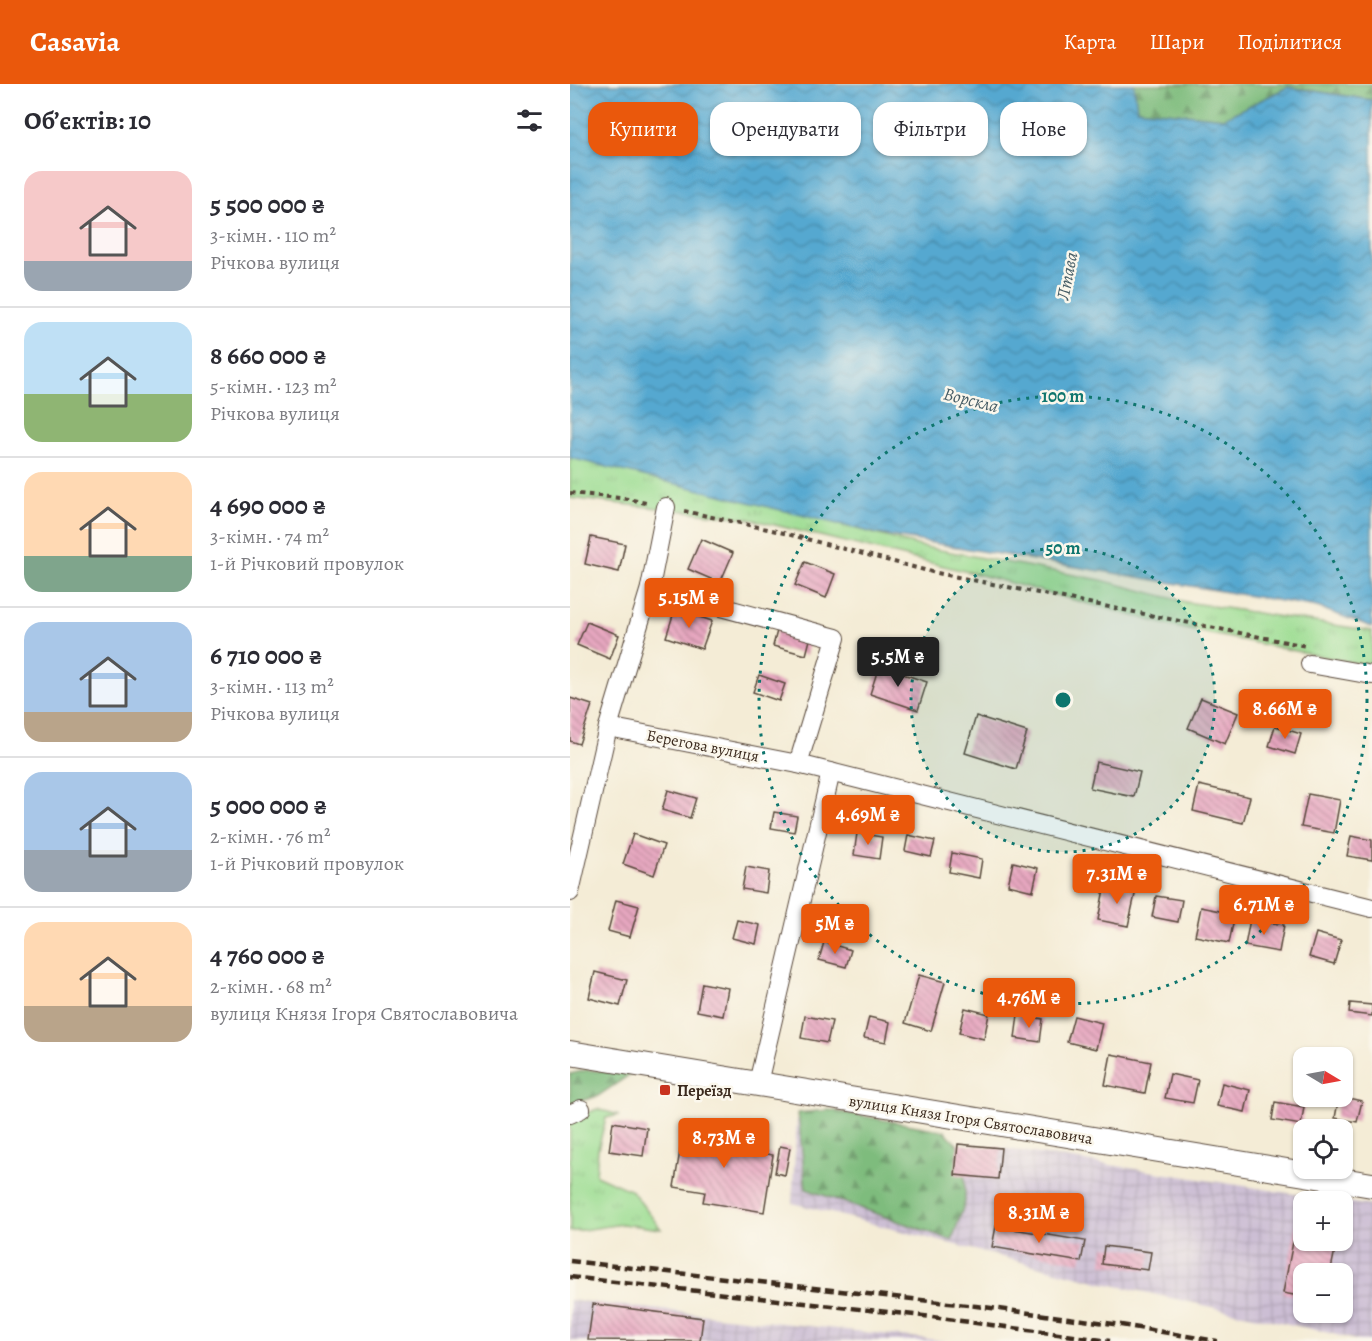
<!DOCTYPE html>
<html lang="uk">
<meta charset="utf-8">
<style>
body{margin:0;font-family:Alegreya,serif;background:#f7f7f7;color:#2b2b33;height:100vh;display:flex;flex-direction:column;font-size:22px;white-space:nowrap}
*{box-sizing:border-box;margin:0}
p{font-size:20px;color:#7c7c81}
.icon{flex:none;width:33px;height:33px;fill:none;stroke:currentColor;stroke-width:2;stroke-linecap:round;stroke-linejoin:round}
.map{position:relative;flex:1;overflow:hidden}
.drawer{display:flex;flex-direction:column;background:#fff;width:570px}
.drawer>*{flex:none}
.hud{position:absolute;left:18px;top:18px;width:570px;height:54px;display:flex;gap:12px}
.needle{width:39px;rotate:100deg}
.tools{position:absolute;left:723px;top:963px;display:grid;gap:12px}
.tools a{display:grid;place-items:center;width:60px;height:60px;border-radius:12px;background:#fff;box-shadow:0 2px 4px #0004;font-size:30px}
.price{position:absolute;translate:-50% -51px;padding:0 14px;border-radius:6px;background:#ea580c;color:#fff;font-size:20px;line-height:39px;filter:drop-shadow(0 2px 3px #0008)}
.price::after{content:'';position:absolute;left:50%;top:36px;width:18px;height:14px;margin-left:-9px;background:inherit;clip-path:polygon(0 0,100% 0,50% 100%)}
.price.current{background:#222;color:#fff}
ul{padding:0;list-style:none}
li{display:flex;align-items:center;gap:18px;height:150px;padding:0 24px}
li+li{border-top:2px solid #e1e1e2}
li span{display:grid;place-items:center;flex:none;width:168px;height:120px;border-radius:18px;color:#555}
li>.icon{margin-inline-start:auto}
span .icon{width:72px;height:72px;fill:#fffc;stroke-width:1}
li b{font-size:26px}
h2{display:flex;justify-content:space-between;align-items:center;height:72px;padding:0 24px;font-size:26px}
.pill{padding:0 21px;border-radius:18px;background:#fff;box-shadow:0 2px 4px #0004;font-size:21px;line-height:54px}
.pill.current{background:#ea580c;color:#fff}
header{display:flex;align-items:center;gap:36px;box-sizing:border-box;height:84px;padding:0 30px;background:#ea580c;color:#fff}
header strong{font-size:28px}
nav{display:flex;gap:33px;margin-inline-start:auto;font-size:21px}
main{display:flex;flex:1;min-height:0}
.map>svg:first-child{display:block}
</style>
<header>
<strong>Casavia</strong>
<nav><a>Карта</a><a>Шари</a><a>Поділитися</a></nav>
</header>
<main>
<section class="drawer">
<h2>Об’єктів: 10<svg class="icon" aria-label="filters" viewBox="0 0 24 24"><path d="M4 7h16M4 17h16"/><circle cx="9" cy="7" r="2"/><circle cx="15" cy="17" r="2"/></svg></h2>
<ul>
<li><span style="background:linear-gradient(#f6c9c9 75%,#9aa5b1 0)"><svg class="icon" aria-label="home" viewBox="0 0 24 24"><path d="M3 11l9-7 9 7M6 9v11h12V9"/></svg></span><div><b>5 500 000 ₴</b><p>3-кімн. · 110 m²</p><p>Річкова вулиця</p></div></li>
<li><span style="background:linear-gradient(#bfe0f5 60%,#8fb573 0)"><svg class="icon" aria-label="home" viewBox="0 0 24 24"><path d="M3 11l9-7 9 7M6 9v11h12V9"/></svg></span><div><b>8 660 000 ₴</b><p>5-кімн. · 123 m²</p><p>Річкова вулиця</p></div></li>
<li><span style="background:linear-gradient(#ffd9b3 70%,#7fa58c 0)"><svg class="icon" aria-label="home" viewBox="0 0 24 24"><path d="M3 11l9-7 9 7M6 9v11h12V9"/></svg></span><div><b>4 690 000 ₴</b><p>3-кімн. · 74 m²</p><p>1-й Річковий провулок</p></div></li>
<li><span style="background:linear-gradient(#a9c7e8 75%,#b9a48a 0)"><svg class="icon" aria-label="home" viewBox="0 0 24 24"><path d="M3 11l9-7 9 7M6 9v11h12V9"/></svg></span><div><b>6 710 000 ₴</b><p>3-кімн. · 113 m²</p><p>Річкова вулиця</p></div></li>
<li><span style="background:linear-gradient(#a9c7e8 65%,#9aa5b1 0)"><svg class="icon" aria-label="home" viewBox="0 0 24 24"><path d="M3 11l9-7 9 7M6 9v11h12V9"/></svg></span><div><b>5 000 000 ₴</b><p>2-кімн. · 76 m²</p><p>1-й Річковий провулок</p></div></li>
<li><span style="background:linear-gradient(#ffd9b3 70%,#b9a48a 0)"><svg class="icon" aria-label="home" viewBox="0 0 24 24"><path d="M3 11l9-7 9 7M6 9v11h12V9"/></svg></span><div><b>4 760 000 ₴</b><p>2-кімн. · 68 m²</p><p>вулиця Князя Ігоря Святославовича</p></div></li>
</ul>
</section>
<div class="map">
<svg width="802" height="1257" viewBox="0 0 802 1257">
<defs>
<pattern id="industrial-grid" width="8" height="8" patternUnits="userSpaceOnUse" patternTransform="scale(1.5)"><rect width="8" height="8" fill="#ccbed4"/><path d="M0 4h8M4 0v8" fill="none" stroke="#b0a3b6"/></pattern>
<pattern id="grass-tufts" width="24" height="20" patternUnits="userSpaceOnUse" patternTransform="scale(1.5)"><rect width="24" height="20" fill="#9ddd93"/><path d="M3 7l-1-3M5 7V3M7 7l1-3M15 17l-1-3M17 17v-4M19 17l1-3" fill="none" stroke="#88be7e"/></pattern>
<pattern id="forest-firs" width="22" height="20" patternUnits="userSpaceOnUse" patternTransform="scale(1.5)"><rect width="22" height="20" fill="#7ebc7d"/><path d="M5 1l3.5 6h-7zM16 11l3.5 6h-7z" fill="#689966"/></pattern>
<pattern id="water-waves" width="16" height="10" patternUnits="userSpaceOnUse" patternTransform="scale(1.5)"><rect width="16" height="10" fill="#54a8d0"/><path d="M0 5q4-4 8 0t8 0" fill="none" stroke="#4789a8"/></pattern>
<pattern id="building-back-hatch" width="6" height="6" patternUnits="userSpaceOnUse" patternTransform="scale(1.5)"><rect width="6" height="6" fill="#e7a7c0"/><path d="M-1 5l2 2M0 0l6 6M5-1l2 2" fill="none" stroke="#bc889b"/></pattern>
</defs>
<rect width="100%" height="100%" fill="#fbf7ec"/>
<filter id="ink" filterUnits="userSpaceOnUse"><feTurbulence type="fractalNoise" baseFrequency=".0167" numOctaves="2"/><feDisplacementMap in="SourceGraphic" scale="12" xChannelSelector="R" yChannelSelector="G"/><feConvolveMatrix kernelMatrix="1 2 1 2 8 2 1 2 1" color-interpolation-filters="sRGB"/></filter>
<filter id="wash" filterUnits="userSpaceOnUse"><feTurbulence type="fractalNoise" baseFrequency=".008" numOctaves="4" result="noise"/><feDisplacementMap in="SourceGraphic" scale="24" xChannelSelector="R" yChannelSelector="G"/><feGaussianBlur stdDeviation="1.35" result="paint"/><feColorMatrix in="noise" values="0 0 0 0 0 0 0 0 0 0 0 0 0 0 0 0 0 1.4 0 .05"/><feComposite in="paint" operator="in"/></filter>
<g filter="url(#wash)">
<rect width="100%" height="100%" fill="#f4ecd6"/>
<g fill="url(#industrial-grid)" fill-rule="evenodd">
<path d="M 227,1035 L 388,1060 L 431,1064 L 802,1122 L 802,1257 L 789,1257 L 755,1248 L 529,1198 L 222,1119 ZM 734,1118 L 772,1118 L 772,1156 L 734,1156 ZM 734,1190 L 772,1190 L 772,1228 L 734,1228 Z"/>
<polygon points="0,1216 377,1257 0,1257"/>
</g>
<g fill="url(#grass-tufts)" stroke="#6c8458" stroke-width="1.5">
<polygon points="0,368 354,463 531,496 616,518 802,547 802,582 605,543 415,492 176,434 0,414"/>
<polygon points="27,1025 49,1031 36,1034 28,1065 26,1091 62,1107 91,1145 52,1140 0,1148 0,1037"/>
</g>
<g fill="url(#forest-firs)" stroke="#5c734e" stroke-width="1.5">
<polygon points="564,0 802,0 802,16 718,3 654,34 566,25"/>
<polygon points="16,986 62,989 28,1012 0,1020 0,990"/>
<polygon points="259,1026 375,1047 394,1068 395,1118 382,1156 236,1105 228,1029"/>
</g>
<polygon fill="url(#water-waves)" stroke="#486977" stroke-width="1.5" points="0,0 564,0 567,25 654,34 718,3 802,16 802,543 747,523 308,450 0,374"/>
<g id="blocks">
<g fill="url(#building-back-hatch)">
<polygon points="21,453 55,460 49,488 15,480"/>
<polygon points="131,455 163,469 150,499 118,485"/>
<polygon points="235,478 265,490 256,514 225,501"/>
<polygon points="105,525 142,537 132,565 96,553"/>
<polygon points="17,538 49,551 40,575 7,561"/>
<polygon points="208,543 241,552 236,571 203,562"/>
<polygon points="309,582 357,598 348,626 300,610"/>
<polygon points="189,591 215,600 209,617 183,608"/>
<polygon points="0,614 22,621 9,660 0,657"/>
<polygon points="631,614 668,629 655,660 618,644"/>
<polygon points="406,632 457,648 446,685 395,669"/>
<polygon points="705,642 731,650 725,670 699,662"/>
<polygon points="526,678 570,688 564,713 520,704"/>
<polygon points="629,701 680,713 673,739 623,727"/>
<polygon points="98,706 126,714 120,734 92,726"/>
<polygon points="738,710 770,716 764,749 731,743"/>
<polygon points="204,728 227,732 224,748 201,744"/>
<polygon points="287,749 312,753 309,775 284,771"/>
<polygon points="63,750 94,761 84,791 53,780"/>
<polygon points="338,751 365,757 361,773 335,767"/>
<polygon points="781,752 802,756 802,776 777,772"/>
<polygon points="382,769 412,775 409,794 379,788"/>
<polygon points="443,778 468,784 463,807 438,801"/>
<polygon points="176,783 199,787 196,809 172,805"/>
<polygon points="535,800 566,806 558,842 528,836"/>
<polygon points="586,812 612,816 608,838 582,833"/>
<polygon points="46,816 69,822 60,853 38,847"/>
<polygon points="631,823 665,830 659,859 625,852"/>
<polygon points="680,835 714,841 709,868 675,862"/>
<polygon points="167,836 190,841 186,860 162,854"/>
<polygon points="746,849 771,856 764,880 739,873"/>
<polygon points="254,858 281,866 276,883 249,876"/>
<polygon points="25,888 57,896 50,922 19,914"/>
<polygon points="349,891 375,898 361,947 335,939"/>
<polygon points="132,899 158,904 153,932 127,927"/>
<polygon points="780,919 802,921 802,932 779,929"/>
<polygon points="395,924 419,930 414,955 389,949"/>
<polygon points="448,931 473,935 470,958 445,954"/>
<polygon points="235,932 262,937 257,959 231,954"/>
<polygon points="504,932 532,939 526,965 497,958"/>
<polygon points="299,933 320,938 316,958 294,954"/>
<polygon points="541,970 581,978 575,1009 535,1001"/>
<polygon points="600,990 628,996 623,1019 595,1014"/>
<polygon points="652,999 680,1006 675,1028 647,1022"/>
<polygon points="769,1012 792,1017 787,1038 765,1034"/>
<polygon points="705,1018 734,1023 731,1041 702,1036"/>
<polygon points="43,1038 77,1044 73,1072 39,1067"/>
<polygon points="114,1043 188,1055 186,1068 203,1071 194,1128 133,1118 135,1108 104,1103"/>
<polygon points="388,1060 431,1064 428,1095 385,1091"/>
<polygon points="210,1062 220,1064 215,1091 205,1089"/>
<polygon points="729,1127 734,1128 734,1156 767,1156 760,1190 734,1190 734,1213 713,1209"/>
<polygon points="426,1142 515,1157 511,1178 422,1163"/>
<polygon points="534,1162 581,1168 578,1186 532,1180"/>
<polygon points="23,1220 133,1234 130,1257 18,1256"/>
</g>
</g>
</g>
<g filter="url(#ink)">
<use href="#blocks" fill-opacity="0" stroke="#57473a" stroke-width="1.5"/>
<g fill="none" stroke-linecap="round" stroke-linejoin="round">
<g stroke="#57473a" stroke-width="20">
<g id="minor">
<polyline points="80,504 266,554 228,680"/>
<polyline points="740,580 802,591"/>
<polyline points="38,643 228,680 802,824"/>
<polyline points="0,808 38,643 80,504 96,423"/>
<polyline points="188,999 261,688"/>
<polyline points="0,1030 11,1025"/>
</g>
</g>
<g stroke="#57473a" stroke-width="26">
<polyline id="tertiary" points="0,969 802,1101"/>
</g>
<g stroke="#57473a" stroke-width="4" stroke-dasharray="4.5 4.5" stroke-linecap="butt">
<polyline points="0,409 59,415 80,420"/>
<polyline points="114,427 202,446 362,488 736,562"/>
</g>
<use href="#minor" stroke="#fff" stroke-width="18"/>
<use href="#tertiary" stroke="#fff" stroke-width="24"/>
<g stroke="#3b2a1e" stroke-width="4.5" stroke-dasharray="9 4.5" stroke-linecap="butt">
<polyline points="0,1177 406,1222 551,1241 647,1257"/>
<polyline points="0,1193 362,1233 540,1257"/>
</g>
</g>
</g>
<circle cx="493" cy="616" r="152" fill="#0f766e" fill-opacity=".12"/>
<g fill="none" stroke="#0f766e" stroke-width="3" stroke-dasharray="3 6">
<circle cx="493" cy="616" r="152"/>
<circle cx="493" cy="616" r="304"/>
</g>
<rect fill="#c8321e" stroke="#fbf7ec" stroke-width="2" x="89" y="1000" width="12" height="12" rx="3"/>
<g text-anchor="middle" stroke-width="5" stroke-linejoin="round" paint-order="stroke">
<g font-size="16" fill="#3b2a1e" stroke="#fbf7ec">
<text transform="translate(133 661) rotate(11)" y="6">Берегова вулиця</text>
<text transform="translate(401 1035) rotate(9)" y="6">вулиця Князя Ігоря Святославовича</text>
</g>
<g font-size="16" font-weight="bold" fill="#3b2a1e" stroke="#fbf7ec" text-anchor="start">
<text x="107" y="1012">Переїзд</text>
</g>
<g font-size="18" font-style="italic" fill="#455c65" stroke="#fbf7ec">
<text transform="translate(497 192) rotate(-79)" y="6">Лтава</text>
<text transform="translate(401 316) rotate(14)" y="6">Ворскла</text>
</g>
</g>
<circle cx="493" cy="616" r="9" fill="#0f766e" stroke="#fbf7ec" stroke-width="3"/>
<g font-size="18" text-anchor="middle" font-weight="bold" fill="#0f766e" stroke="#fbf7ec" stroke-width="5" stroke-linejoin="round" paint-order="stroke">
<text x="493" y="318">100 m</text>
<text x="493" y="470">50 m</text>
</g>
</svg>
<div class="tools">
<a><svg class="needle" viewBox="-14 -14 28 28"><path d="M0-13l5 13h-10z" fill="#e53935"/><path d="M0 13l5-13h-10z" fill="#7c7c81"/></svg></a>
<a><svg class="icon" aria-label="locate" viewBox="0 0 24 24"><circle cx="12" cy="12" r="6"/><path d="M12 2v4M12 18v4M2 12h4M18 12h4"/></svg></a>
<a>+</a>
<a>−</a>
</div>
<b class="price" style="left:119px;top:545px">5.15M ₴</b>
<b class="price current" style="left:328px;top:604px">5.5M ₴</b>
<b class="price" style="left:715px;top:656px">8.66M ₴</b>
<b class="price" style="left:298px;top:762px">4.69M ₴</b>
<b class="price" style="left:547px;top:821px">7.31M ₴</b>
<b class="price" style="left:694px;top:852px">6.71M ₴</b>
<b class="price" style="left:265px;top:871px">5M ₴</b>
<b class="price" style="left:459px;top:945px">4.76M ₴</b>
<b class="price" style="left:154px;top:1085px">8.73M ₴</b>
<b class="price" style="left:469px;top:1160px">8.31M ₴</b>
<div class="hud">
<a class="pill current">Купити</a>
<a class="pill">Орендувати</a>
<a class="pill">Фільтри</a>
<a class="pill">Нове</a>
</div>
</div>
</main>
